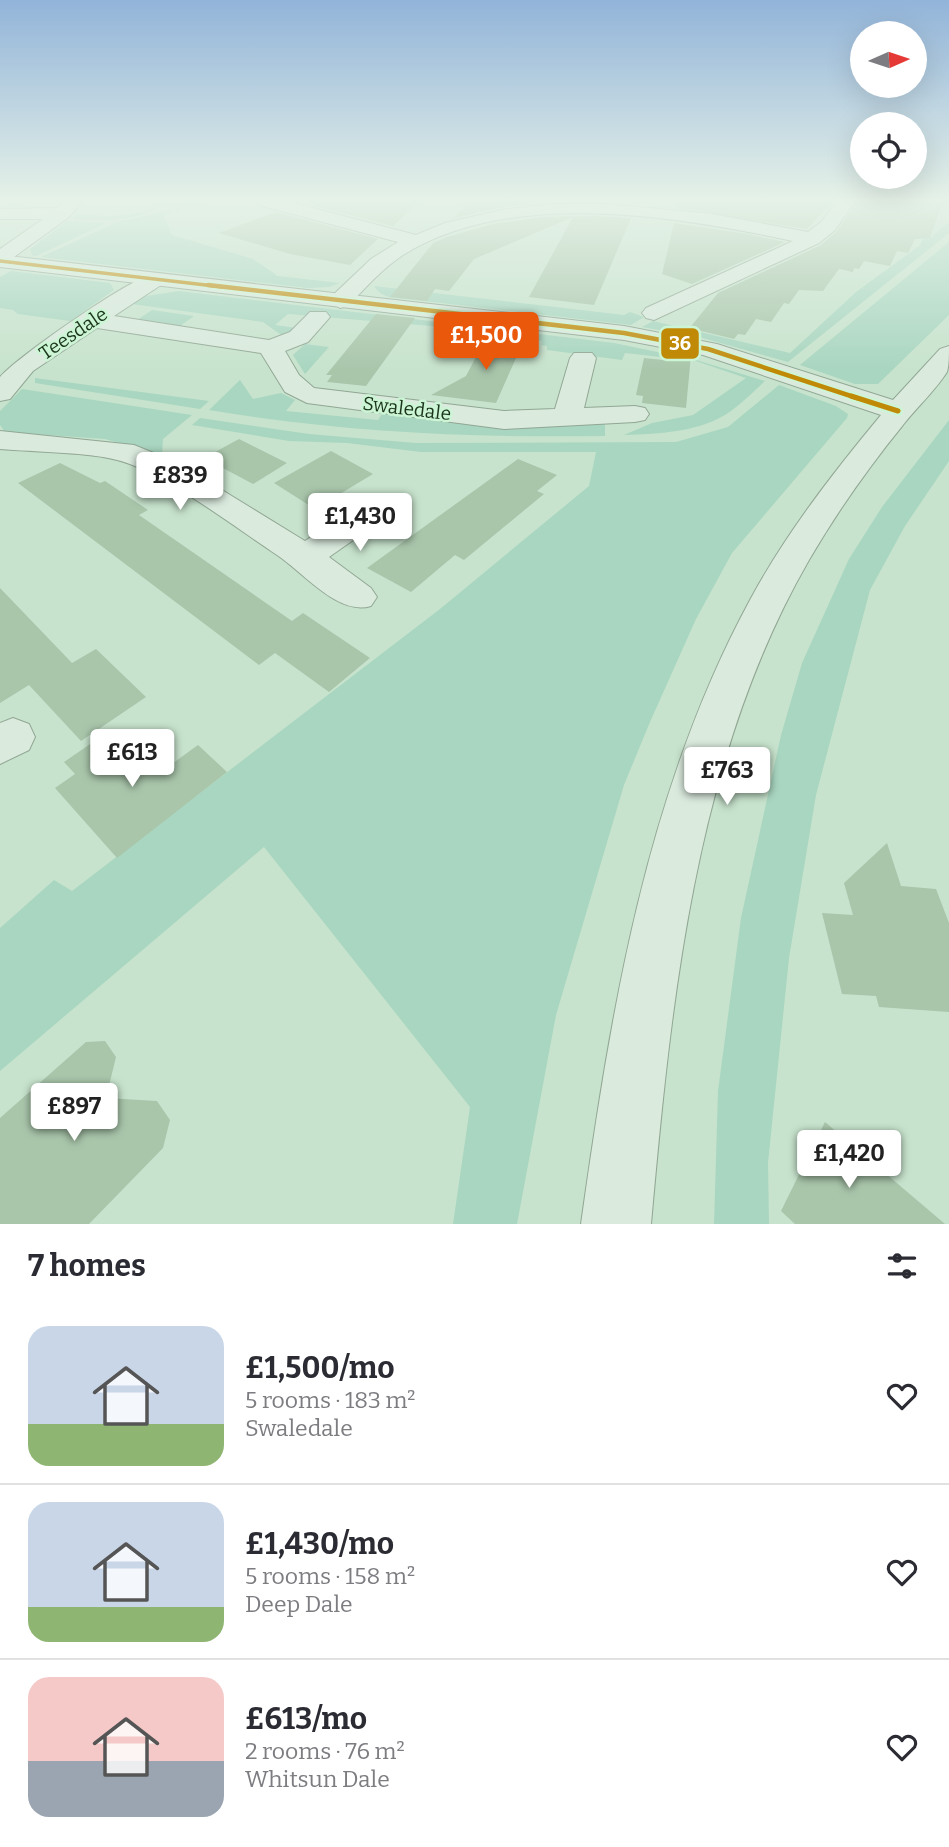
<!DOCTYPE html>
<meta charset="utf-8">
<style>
body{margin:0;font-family:Bitter,serif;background:#f7f7f7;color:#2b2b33;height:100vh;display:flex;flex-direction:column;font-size:26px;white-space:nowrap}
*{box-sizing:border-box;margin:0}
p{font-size:23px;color:#7c7c81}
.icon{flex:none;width:38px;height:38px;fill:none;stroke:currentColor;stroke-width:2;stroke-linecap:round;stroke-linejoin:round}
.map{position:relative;height:1224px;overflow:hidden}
.sheet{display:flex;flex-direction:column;background:#fff;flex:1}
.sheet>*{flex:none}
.needle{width:46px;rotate:87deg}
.buttons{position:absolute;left:850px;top:21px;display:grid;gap:14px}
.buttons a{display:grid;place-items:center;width:77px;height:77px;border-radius:50%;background:#fff;box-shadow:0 7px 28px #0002;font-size:35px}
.price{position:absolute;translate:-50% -60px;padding:0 16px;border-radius:7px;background:#fff;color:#222;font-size:23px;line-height:46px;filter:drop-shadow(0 2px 4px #0008)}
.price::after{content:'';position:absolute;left:50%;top:42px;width:21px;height:16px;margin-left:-10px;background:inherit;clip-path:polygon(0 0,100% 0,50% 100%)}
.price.on{background:#ea580c;color:#fff}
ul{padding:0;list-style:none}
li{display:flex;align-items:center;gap:21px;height:175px;padding:0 28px}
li+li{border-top:2px solid #e1e1e2}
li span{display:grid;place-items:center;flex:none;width:196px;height:140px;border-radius:21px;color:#555}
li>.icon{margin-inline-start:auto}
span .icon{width:84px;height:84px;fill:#fffc;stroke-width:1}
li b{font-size:30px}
h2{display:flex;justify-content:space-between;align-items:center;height:84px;padding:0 28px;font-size:30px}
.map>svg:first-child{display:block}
</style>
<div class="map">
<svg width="949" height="1224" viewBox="0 0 949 1224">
<rect width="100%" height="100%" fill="#c7e3cd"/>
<g fill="#a9d6c0">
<path d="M 164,198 L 174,198 C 142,221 111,222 72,219 L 76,215 C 104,215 145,221 164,198 Z"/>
<polygon points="182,198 213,198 163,215 172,235 253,259 278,276 340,283 329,287 308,288 41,257 117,222 163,212"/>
<polygon points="67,221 107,223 36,256 32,255 30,249"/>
<polygon points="949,222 949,233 788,362 699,337 642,327 653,321 790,353 856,292 919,246 924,237 930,238"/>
<polygon points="949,242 949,315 878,384 855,384 800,365"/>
<polygon points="11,271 110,283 114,290 70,321 18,314 13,310 0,308 0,277"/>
<path d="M 374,286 L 624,315 L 630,312 L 644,317 L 631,325 L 407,299 C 394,298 381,298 374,286 Z"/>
<path d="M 179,291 L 614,343 L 696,360 L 765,381 C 754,391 743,402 731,411 C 702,432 659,434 624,435 L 652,423 L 693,415 L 746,378 L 696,361 L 625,353 L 622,360 L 547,350 L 547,346 L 541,345 L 542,341 L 490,335 L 491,331 L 288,314 L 275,325 L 296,328 L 284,337 L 263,322 L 132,304 L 146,296 Z"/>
<polygon points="152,310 194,316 180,326 137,320"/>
<polygon points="305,344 329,347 305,374 293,355"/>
<polygon points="35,378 209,401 200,409 35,383"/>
<path d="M 240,380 L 253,399 L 281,393 L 295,400 L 286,411 L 378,420 L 383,412 L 508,428 L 605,424 L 605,436 C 471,438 341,432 209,410 Z"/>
<polygon points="779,385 836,406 848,414 847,418 732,553 696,619 650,722 624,785 556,1015 517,1224 453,1224 470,1107 264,847 0,1071 0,928 54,880 72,891 440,609 589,486 596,452 421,452 347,443 289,441 192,425 200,418 309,434 416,443 676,442 728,427"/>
<polygon points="22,389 192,415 163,439 162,455 105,439 5,432 0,425 0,411"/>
<polygon points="949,420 949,461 905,526 870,590 816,795 789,958 768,1163 769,1224 714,1224 718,1091 741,918 781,735 802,663 849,559 882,507"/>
</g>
<g fill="#a9c6ab">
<polygon points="314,198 423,198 393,226 303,203"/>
<polygon points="471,198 640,198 637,204 553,201 502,207 454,218"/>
<polygon points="679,198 836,198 807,229 677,208"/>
<polygon points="859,198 944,198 930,238 915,239 908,253 897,251 890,266 864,261 859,269 854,268 853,272 839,269 823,291 799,290 789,304 784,303 771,322 756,319 745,335 738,334 734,339 693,329 692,337 684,335 718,293 821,245 837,231"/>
<polygon points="276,212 378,239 350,265 290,254 219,233"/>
<polygon points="594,216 631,218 594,305 529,297 573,217 474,259 449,291 435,289 427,301 390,297 433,243 447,237 493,224 543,217"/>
<polygon points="674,223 747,234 785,242 692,284 662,274"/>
<polygon points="376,314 415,318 366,386 327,382 332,375 326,375"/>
<polygon points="487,336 524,340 496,403 431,395 466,376"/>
<polygon points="670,351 691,355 686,408 642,403 643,396 636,395 644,358 663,360"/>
<polygon points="239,439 287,463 253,484 204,458"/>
<polygon points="331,451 373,474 315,509 274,483"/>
<polygon points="518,459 557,475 537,491 544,494 464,560 455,555 411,592 367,568"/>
<polygon points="60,463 100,483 105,481 148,510 139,515 292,621 303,613 370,658 329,692 275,653 259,665 18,483"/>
<polygon points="0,588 72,663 96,649 146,697 81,741 29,685 0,703"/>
<polygon points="112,729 158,774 198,745 227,772 117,858 55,788 75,774 64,762"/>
<polygon points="887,843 901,886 936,889 949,923 949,1012 879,1007 876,996 842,994 822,913 853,915 844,883"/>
<polygon points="105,1041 116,1057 106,1098 157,1101 170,1120 163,1148 89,1224 0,1224 0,1118 86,1042"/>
<polygon points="825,1122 945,1224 795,1224 781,1211"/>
</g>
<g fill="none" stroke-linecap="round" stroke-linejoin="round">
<g stroke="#91a794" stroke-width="2">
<g id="minor">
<polygon points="67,198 85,198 69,217 7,262 0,264 0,249 43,219 0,219 0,209 58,208"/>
<path d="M 258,198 L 275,198 L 416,235 L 445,223 L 502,210 L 553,204 L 606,204 L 712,214 L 808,232 L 821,222 L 840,198 L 857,198 L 835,230 L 819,243 L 654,320 L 646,318 L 642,313 L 646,308 L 793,241 C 676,216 510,188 403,255 C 382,269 365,288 348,306 L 340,308 L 329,301 L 332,296 L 371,259 L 398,242 L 259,205 Z"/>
<path d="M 153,274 L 161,275 L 164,280 L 161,285 L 114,316 L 269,340 L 290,332 L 310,312 L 326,312 L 330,317 L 308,342 L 285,351 L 299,375 L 314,388 L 504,411 L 555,409 L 570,358 L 574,353 L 592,353 L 596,358 L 584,408 L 635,406 L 645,408 L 649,414 L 645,420 L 635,422 L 504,429 L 307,403 L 285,392 L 261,353 L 97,328 L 33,371 L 10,399 L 0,401 L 0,377 C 19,356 127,280 153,274 Z"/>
<path d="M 0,431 L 134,445 L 178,463 L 305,541 L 371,497 L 383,494 L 395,497 L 399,504 L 395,511 L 329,557 L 371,588 L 377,597 L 371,606 C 338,616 304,573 277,555 C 236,528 162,471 117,460 C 86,452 34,452 0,449 Z"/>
<polygon points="13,718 29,724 35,737 29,750 0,764 0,723"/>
</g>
</g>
<g stroke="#91a794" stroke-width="2">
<path id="tertiary" d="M 0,255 L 624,326 L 717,344 L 893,400 L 940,349 L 949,346 C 949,354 949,366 947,372 C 935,391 917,407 903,425 C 868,468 837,512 809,560 C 695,757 671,1001 651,1224 L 581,1224 C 611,1011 646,792 750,600 C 786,533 833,473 881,415 L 703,355 L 624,340 L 0,267 Z"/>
</g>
<use href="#minor" fill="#daeadd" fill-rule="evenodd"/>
<use href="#tertiary" fill="#daeadd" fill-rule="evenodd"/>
<g stroke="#ccf5d5" stroke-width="6">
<polyline id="bus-1-far2" points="0,261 223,287"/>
</g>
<g stroke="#ccf5d5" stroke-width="8">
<polyline id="bus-1-far1" points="208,285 624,333 708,349 857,398"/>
</g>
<g stroke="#ccf5d5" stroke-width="10">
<polyline id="bus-1" points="851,396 898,411"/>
</g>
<use href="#bus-1-far2" stroke="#c08a07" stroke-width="3.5"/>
<use href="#bus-1-far1" stroke="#c08a07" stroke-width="4.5"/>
<use href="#bus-1" stroke="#c08a07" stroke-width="5"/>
</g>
<linearGradient id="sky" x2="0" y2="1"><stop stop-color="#92b4d9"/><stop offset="0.54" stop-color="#e6f2e8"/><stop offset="1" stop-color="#e6f2e8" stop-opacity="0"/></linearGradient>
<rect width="949" height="370" fill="url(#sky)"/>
<g text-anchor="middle" stroke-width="5" stroke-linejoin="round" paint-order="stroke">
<g font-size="19" fill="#1b341b" stroke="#ccf5d5">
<text transform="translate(73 333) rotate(-34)" y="7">Teesdale</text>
<text transform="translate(407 408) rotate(7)" y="7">Swaledale</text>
</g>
</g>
<rect stroke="#ccf5d5" stroke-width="2.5" x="660" y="327" width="40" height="33" rx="7" fill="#c08a07"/>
<g font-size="19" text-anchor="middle" font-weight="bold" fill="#fff">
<text x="680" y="350">36</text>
</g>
</svg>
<div class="buttons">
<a><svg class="needle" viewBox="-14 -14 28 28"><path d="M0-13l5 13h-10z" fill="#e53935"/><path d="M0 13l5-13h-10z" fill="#7c7c81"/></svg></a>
<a><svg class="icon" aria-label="locate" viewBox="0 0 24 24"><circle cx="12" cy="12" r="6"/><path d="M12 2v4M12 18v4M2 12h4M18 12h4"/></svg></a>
</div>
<b class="price on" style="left:486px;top:372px">£1,500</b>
<b class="price" style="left:180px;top:512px">£839</b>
<b class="price" style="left:360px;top:553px">£1,430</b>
<b class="price" style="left:132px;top:789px">£613</b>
<b class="price" style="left:727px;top:807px">£763</b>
<b class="price" style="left:74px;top:1143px">£897</b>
<b class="price" style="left:849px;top:1190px">£1,420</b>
</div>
<section class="sheet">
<h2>7 homes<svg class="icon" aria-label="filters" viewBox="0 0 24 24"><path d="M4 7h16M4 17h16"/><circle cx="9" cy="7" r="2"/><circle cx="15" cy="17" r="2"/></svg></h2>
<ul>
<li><span style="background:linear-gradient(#c9d6e8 70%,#8fb573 0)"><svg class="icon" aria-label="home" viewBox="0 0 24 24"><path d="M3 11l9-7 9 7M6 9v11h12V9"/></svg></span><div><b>£1,500/mo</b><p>5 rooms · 183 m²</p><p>Swaledale</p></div><svg class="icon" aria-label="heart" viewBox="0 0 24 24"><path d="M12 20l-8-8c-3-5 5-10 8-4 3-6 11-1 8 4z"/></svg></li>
<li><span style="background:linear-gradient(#c9d6e8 75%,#8fb573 0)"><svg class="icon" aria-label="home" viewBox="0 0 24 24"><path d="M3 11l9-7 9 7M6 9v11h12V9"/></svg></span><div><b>£1,430/mo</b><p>5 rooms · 158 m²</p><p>Deep Dale</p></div><svg class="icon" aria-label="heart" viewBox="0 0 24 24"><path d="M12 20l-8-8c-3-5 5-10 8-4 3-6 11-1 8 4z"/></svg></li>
<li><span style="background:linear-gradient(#f6c9c9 60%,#9aa5b1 0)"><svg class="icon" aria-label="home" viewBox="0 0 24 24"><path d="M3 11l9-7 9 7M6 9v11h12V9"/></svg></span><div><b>£613/mo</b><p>2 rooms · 76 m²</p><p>Whitsun Dale</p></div><svg class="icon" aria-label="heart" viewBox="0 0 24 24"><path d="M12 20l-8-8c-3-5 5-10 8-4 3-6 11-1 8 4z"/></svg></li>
</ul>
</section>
